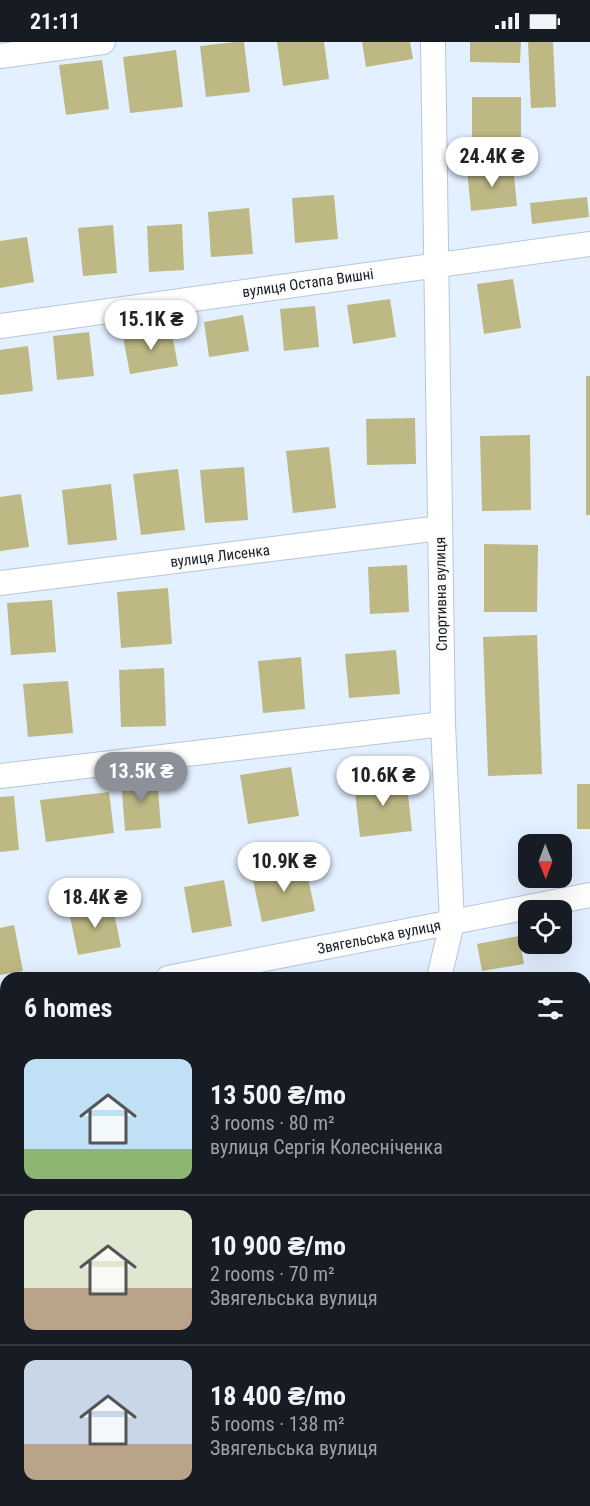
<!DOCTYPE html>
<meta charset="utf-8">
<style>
body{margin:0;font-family:"Roboto Condensed",sans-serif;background:#242831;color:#f1f3f6;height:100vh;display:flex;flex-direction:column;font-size:22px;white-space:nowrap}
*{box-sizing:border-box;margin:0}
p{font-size:20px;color:#9ea1a6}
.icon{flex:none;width:33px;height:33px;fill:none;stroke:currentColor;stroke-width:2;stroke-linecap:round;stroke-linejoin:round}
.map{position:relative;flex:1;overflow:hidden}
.side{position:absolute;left:0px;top:930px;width:591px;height:534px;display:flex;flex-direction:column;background:#171b24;border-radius:18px 18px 0 0;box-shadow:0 6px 24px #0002}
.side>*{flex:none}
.needle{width:39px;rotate:179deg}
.tools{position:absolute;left:518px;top:792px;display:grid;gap:12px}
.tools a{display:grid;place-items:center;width:54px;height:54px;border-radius:12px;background:#171b24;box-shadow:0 6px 24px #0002;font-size:30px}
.price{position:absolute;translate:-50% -51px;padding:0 14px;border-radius:21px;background:#fff;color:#222;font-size:20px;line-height:39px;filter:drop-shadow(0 2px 3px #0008)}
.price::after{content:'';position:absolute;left:50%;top:36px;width:18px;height:14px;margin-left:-9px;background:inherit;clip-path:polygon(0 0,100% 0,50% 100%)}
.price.current{background:#8c9099;color:#fff}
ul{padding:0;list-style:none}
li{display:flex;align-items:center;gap:18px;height:150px;padding:0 24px}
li+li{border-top:2px solid #363941}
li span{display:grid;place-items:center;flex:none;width:168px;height:120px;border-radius:12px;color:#555}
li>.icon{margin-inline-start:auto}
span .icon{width:72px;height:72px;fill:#fffc;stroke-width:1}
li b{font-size:26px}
h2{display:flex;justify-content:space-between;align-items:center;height:72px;padding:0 24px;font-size:26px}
.status{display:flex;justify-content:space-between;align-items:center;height:42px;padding:0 30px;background:#171b24;direction:ltr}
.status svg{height:16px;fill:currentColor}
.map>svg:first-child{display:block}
</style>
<div class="status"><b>21:11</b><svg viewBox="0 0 49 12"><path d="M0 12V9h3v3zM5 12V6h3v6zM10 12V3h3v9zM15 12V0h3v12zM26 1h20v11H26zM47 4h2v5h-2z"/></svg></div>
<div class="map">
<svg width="590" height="1464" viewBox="0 0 590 1464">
<rect width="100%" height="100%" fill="#e3f0ff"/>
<g fill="#bdb884">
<polygon points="235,0 244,0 250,50 206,55 200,4"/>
<polygon points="277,0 324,0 329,37 283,44"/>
<polygon points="362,0 410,0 413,17 366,25"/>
<polygon points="470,0 521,0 520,21 470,20"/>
<polygon points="528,0 553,0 556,65 531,66"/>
<polygon points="176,8 183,65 130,71 123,15"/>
<polygon points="102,18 109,67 66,73 59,23"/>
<rect x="472" y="55" width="49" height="41"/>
<polygon points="513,123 517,164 471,169 467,127"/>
<polygon points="334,153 338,197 295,201 292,156"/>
<polygon points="587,155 589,175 532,182 530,161"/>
<polygon points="249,166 253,212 211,215 208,170"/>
<polygon points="182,182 184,228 149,230 147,184"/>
<polygon points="113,183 117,231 83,234 78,186"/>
<polygon points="27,195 34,240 0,246 0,199"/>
<polygon points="513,237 521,286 484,292 477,242"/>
<polygon points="390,257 396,295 353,302 347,263"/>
<polygon points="315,264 319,305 284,309 280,267"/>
<polygon points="243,273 249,309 209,315 204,280"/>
<polygon points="171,286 178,324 130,332 123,295"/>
<polygon points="89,290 94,334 57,338 53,294"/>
<polygon points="28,304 33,349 0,353 0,308"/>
<rect x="586" y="334" width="4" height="139"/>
<polygon points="415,376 416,422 367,423 366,377"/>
<polygon points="530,393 531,468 482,469 480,394"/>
<polygon points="329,405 336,466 293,471 286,409"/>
<polygon points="244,425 248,478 205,481 200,428"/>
<polygon points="178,427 185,488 141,493 133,432"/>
<polygon points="111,442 117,498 68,503 62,448"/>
<polygon points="21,452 29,505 0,509 0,455"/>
<polygon points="484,502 538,503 537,570 484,570"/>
<polygon points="407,523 409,570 370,572 368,525"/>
<polygon points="168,546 172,602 121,606 117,550"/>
<polygon points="52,558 56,610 11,613 7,561"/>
<polygon points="537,593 542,732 488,734 483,595"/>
<polygon points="396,608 400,652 349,656 345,612"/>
<polygon points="301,615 305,667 263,671 258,619"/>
<polygon points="164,626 166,684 121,685 119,628"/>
<polygon points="68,639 73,691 28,695 23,642"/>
<polygon points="291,725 299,774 248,782 240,733"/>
<polygon points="157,734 161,786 125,789 121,736"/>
<polygon points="406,735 412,789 360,795 354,741"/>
<rect x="577" y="742" width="13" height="45"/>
<polygon points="109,750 114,791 46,800 40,758"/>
<polygon points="14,754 19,808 0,810 0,755"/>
<polygon points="305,822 315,869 262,880 252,834"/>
<polygon points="224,838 232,884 192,891 184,845"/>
<polygon points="112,861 121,905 78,913 69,870"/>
<polygon points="14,883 23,929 0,933 0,886"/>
<polygon points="519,894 524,922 482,929 477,902"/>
<polygon points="585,1318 590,1319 590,1398 585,1397"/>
<polygon points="1,1338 6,1338 6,1393 0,1393"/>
<polygon points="78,1458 123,1458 122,1464 76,1464"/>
<polygon points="237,1458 270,1458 280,1460 279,1464 236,1464"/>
<polygon points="349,1458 398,1458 396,1464 360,1464 348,1460"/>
</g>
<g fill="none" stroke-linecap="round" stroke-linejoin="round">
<g stroke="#b7c6d8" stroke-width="26">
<g id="minor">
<polyline points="433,0 443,682 452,881 439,936"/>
<polyline points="0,14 103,0"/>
<polyline points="0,284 590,202"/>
<polyline points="0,541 440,486"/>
<polyline points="0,734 443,682"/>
<polyline points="168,936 590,853"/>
<polyline points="0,968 6,967"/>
<polyline points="585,1440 590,1441"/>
<polyline points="48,1464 50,1458"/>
<polyline points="317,1464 319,1458"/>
</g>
</g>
<use href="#minor" stroke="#fff" stroke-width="24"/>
</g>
<g text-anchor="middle" stroke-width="4.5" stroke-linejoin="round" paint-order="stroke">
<g font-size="15" fill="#181e24" stroke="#fbfbfb">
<text transform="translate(308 241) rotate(-8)" y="5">вулиця Остапа Вишні</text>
<text transform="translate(220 514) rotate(-7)" y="5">вулиця Лисенка</text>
<text transform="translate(441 552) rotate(-91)" y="5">Спортивна вулиця</text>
<text transform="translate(379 895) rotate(-11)" y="5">Звягельська вулиця</text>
</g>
</g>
</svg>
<div class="tools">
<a><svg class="needle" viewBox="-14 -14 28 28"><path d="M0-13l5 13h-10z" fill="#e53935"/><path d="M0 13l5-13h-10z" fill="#9ea1a6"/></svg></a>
<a><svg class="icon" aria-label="locate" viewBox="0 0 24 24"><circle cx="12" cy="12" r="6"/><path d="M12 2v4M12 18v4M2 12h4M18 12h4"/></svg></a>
</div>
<b class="price" style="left:492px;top:146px">24.4K ₴</b>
<b class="price" style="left:151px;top:309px">15.1K ₴</b>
<b class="price current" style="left:141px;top:761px">13.5K ₴</b>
<b class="price" style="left:383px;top:765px">10.6K ₴</b>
<b class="price" style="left:284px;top:851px">10.9K ₴</b>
<b class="price" style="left:95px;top:887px">18.4K ₴</b>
<section class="side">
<h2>6 homes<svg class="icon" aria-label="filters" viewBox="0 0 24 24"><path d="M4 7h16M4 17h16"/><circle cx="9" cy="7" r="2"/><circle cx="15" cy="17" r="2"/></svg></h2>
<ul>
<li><span style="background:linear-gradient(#bfe0f5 75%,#8fb573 0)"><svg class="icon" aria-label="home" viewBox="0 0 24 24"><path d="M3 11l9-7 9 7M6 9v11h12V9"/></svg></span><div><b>13 500 ₴/mo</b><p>3 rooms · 80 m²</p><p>вулиця Сергія Колесніченка</p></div></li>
<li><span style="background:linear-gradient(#dfe7d0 65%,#b9a48a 0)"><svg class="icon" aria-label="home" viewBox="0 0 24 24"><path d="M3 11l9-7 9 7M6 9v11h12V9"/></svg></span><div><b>10 900 ₴/mo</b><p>2 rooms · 70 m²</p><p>Звягельська вулиця</p></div></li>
<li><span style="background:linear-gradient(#c9d6e8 70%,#b9a48a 0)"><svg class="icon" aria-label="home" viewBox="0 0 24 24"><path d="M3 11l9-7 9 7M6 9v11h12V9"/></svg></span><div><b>18 400 ₴/mo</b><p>5 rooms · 138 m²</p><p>Звягельська вулиця</p></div></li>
</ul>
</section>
</div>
